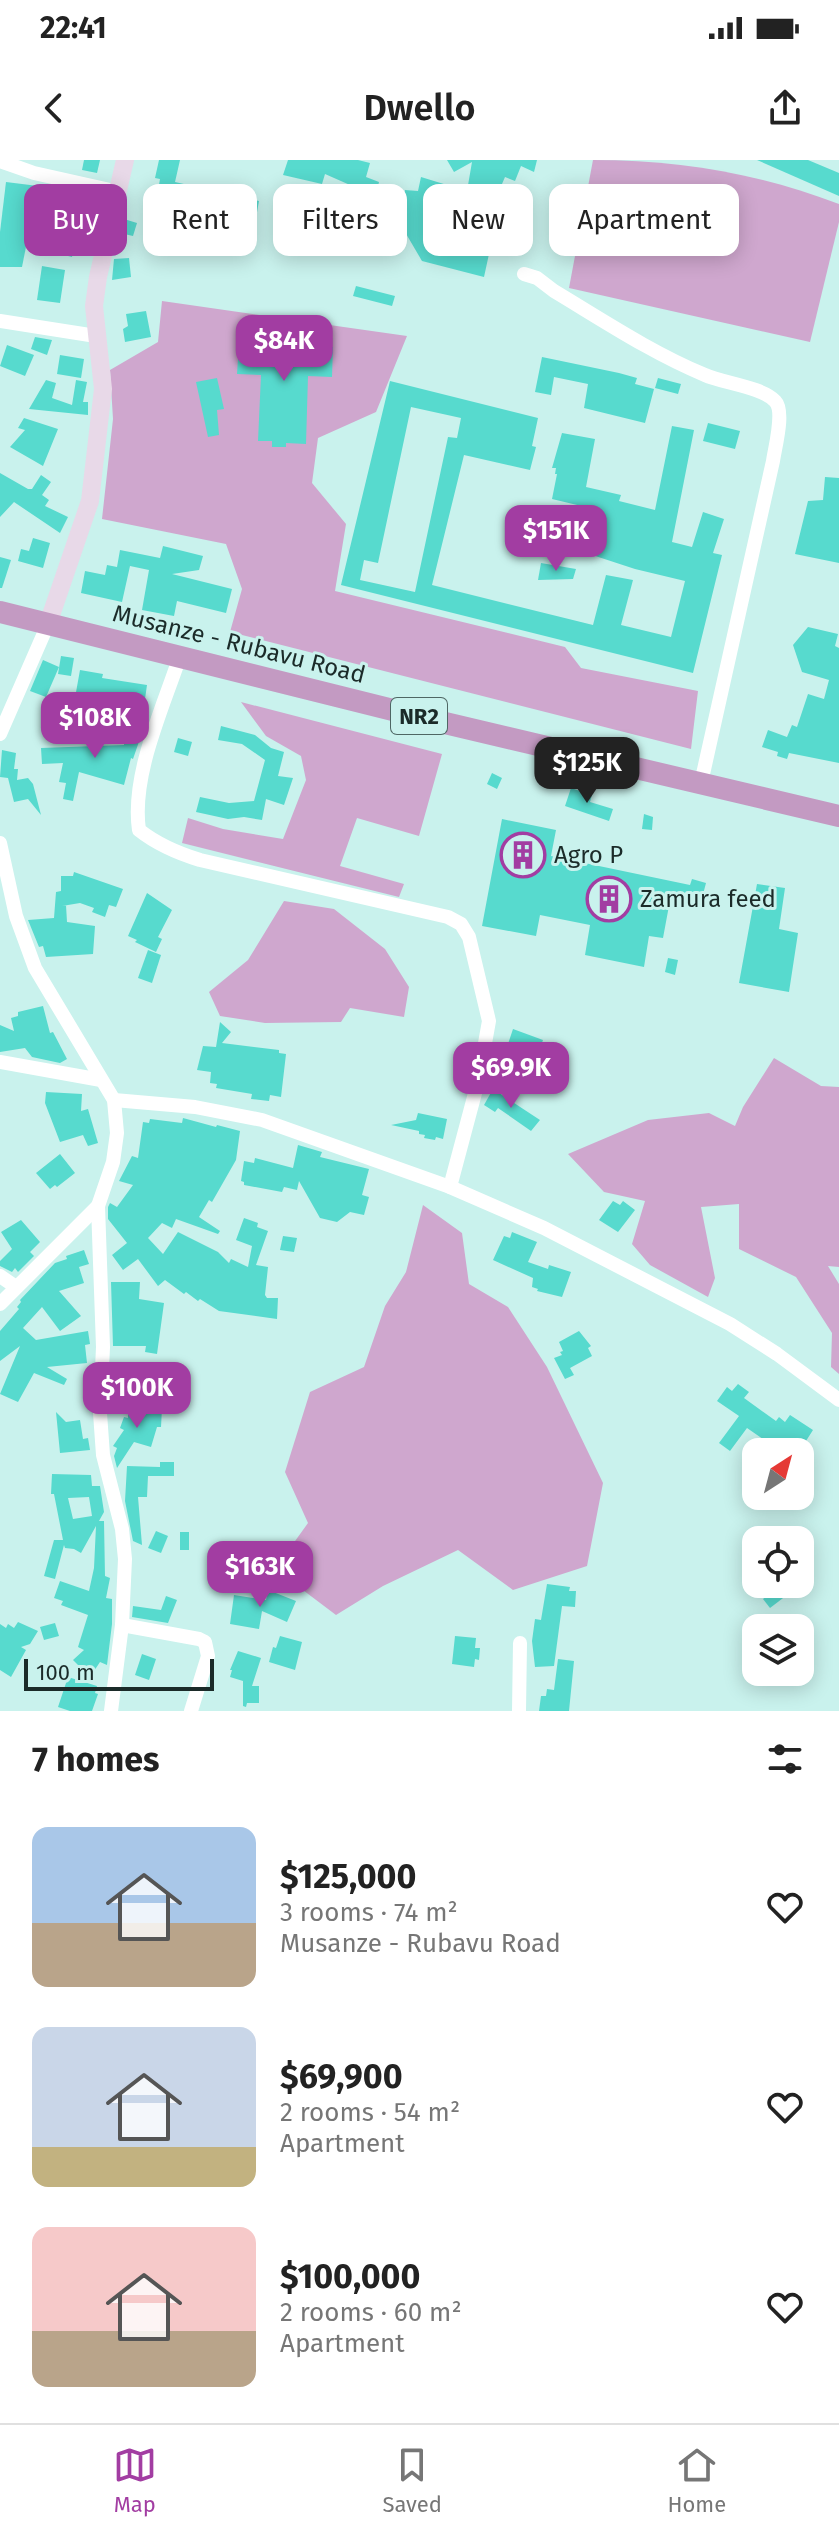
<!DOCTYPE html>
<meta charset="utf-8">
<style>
body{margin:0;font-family:"Fira Sans",sans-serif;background:#f6f6f6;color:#222;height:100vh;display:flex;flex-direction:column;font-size:30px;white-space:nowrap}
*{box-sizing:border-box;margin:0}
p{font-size:26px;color:#767676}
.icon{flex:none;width:44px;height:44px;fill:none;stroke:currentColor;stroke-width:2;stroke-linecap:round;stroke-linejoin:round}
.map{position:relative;height:1551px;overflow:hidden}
.panel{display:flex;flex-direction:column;background:#fff;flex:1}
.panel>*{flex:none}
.top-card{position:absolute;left:24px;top:24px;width:792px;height:72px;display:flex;gap:16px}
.needle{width:52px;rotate:36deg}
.tools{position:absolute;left:742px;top:1278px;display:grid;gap:16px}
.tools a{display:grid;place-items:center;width:72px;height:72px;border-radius:16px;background:#fff;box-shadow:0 4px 20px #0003;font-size:40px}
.scale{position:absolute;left:24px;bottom:20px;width:190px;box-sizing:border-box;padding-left:8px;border:4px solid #1b2b29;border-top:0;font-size:22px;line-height:28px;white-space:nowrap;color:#1b2b29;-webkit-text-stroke:6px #c9f2ed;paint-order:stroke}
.price{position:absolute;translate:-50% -68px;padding:0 18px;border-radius:16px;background:#a23da2;color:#fff;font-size:26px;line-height:52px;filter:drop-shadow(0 2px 4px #0008)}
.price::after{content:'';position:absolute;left:50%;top:48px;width:24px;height:18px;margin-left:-12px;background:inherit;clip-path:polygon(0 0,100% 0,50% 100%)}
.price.active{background:#222;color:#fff}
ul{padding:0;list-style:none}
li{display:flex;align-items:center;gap:24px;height:200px;padding:0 32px}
li span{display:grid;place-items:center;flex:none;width:224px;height:160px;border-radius:16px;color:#555}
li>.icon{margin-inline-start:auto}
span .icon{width:96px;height:96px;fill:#fffc;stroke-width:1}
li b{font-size:34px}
h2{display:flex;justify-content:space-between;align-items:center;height:96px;padding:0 32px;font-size:34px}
.pill{padding:0 28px;border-radius:16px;background:#fff;box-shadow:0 4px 20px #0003;font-size:28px;line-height:72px}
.pill.active{background:#a23da2;color:#fff}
.status{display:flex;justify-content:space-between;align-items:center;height:56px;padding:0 40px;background:#fff;direction:ltr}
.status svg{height:22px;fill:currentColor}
header{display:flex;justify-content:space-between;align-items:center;height:104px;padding:0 32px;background:#fff;font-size:36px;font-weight:600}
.menu{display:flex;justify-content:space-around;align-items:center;height:112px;border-top:2px solid #e0e0e0;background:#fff;font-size:22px;color:#767676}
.menu a{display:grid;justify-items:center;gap:4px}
.menu .active{color:#a23da2}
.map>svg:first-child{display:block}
</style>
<div class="status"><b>22:41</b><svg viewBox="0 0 49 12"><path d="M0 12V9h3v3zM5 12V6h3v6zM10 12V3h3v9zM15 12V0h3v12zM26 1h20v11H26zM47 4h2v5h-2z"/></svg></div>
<header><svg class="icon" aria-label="back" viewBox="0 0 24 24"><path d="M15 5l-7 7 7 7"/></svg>Dwello<svg class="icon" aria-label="share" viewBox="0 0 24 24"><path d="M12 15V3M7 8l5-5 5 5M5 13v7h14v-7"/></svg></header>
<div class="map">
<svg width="839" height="1551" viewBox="0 0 839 1551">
<rect width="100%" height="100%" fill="#c9f2ed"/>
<g fill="#cfa7ce">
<path d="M 593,0 C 681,0 756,13 839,44 L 839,62 L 810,182 L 569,128 Z"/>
<polygon points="162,141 407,176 376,252 318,278 312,323 346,364 335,431 565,487 581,508 698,531 691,589 230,472 242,429 226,384 102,359 113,259 110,210 158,182"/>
<polygon points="241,542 442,594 419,676 357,658 340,706 404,724 399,737 182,683 188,658 223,669 283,679 306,620 301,596 266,576"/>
<polygon points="284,741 334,749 385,789 409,827 404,857 350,848 341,862 265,863 220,856 209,832 248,800"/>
<polygon points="774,898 821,926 839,927 839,1107 828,1106 839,1124 839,1214 831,1207 832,1173 796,1117 739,1089 739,1044 701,1047 715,1118 708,1137 650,1105 632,1084 645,1041 604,1032 568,994 648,960 709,953 735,966 743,947"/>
<polygon points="423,1045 462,1073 469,1124 508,1147 547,1207 603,1323 587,1406 513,1430 458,1390 383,1426 336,1455 275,1409 308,1363 285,1312 310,1232 364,1207 385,1146 406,1112"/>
</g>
<g fill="#57dace" fill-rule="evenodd">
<polygon points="84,0 100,0 97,13 82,10"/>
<polygon points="159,0 180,0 175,22 259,41 256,58 157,36 160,19 155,18"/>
<polygon points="288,0 358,0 370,3 366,17 379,22 375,39 402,49 405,30 418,31 421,17 447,25 444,46 435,44 432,70 438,81 489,94 484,117 422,101 405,72 395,78 364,68 361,61 336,79 275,66 280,45 331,55 343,47 350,25 325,14 322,24 283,15"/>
<polygon points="447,0 537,0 534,12 521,6 515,21 505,17 499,31 491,28 485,42 471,38 467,31 472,2 454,12"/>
<polygon points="757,0 808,0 839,13 839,36"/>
<polygon points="6,22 38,26 22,107 0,107 0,72"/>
<polygon points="53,28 79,33 76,61 81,63 72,97 60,94 63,84 46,79"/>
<polygon points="124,59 137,63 133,76 120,73"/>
<polygon points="129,98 131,117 112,120 114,99"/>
<polygon points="42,106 65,110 60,143 37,140"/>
<polygon points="356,126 395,136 392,146 353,136"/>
<polygon points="146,151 151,177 125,182 123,169 128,166 126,154"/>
<polygon points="262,172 310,174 309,186 333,187 332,217 308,216 306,284 286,283 286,287 272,287 272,281 258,281 261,215 237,214 239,184 261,185"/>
<polygon points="35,177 52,180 47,195 31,189"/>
<polygon points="7,185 34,195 25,216 0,206"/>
<polygon points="60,195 84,199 81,218 57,214"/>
<polygon points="542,197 619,213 637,218 635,224 654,229 645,263 584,248 588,224 554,217 551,235 535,232"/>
<polygon points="217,218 224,249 217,250 219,275 208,277 196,222"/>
<polygon points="658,218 681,224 678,234 655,228"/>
<polygon points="46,220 56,223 52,238 72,245 76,220 87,222 83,242 88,242 88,255 29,249"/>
<path d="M 390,221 L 538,258 L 532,286 L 536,287 L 530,310 L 464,295 L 432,425 L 593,465 L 606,415 L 633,420 L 621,465 L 671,477 L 685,421 L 635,409 L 580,391 L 594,349 L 552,339 L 557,314 L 555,314 L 556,308 L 552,308 L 562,273 L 595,279 L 586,327 L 621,335 L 619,341 L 655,350 L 672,266 L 694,270 L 672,382 L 692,387 L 703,352 L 724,359 L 713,393 L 722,395 L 693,513 L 341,425 ZM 411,247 L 461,258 L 457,278 L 448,277 L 415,432 L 360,420 L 364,400 L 378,403 Z"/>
<polygon points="24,258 58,269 43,306 10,287 25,270 18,268"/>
<polygon points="708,263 740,271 735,289 703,281"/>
<polygon points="0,313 28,329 32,329 41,315 51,322 42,335 49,340 45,346 68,357 60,373 14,342 0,357"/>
<polygon points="825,317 839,318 839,403 795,394 808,341 823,340"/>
<polygon points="33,378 50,383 43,408 18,401 21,389 29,391"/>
<polygon points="163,386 203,396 199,410 172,414 232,429 226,453 177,441 174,456 142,450 149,410 130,406 122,442 81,433 85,411 105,415 107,405 117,407 120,390 160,398"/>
<polygon points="0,397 11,400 2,428 0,428"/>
<polygon points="541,403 576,409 573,419 538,420"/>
<polygon points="808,467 838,474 835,486 839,488 839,603 789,593 787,599 777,596 778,592 762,587 768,570 787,577 792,565 797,567 808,534 824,539 829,520 802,512 793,485"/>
<polygon points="61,496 74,498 71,516 58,514"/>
<polygon points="43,500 59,507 46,537 30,531"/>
<polygon points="80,510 103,514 102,518 147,525 144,546 105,543 100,578 69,571"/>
<polygon points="124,562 144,567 133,599 131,598 124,625 79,612 73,641 63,639 66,623 59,622 63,603 42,604 41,588 124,585 124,583 119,582"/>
<polygon points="221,566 255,575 271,588 284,592 278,616 293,618 284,645 266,639 262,660 244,657 228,659 196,652 200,637 229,643 254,641 265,600 242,584 218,580"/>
<polygon points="178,578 192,582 188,596 174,592"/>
<polygon points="2,590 16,593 14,609 18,609 17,620 28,618 33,624 41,655 28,639 14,642 8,618 0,617"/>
<polygon points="492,613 502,618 497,629 487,624"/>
<polygon points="571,628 592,635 590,642 613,649 609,661 565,646"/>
<polygon points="644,654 653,657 652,670 642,669"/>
<polygon points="502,659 556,670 551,696 690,725 692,719 706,723 701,742 671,735 663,778 649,776 644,807 585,795 590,765 540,755 536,776 482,766"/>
<polygon points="74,712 123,729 116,747 109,745 105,757 92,752 94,748 80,743 62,746 66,745 67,762 95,766 93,794 46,797 43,786 39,787 28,760 54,758 56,732 61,731 61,716 73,716"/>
<polygon points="757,724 785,728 779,769 798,773 789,832 739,823"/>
<polygon points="147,733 172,750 158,777 162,779 156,792 135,782 137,780 128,776"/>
<polygon points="148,790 161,795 152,823 138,818"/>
<polygon points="668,798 678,800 675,815 665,812"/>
<polygon points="43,846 50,873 53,872 67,899 60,903 32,897 25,888 0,892 0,865 14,871 11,858 18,856 18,852"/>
<polygon points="220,862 231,872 222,883 279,890 279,893 286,894 281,937 270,935 269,941 251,939 252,934 216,928 217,924 210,923 211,912 197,910 203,886 216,887"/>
<polygon points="513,869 543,880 536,900 506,890"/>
<polygon points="493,929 540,960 531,971 498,948 495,952 484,945"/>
<polygon points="46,932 82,934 81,951 88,949 98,983 88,986 83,975 60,982 45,943"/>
<polygon points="418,953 447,959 443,979 436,977 435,980 424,978 425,975 419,974 419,971 391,965 416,960"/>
<polygon points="183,958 216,967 217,965 240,971 236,1000 212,1042 209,1040 199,1057 220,1071 218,1074 176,1059 172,1068 162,1063 148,1078 163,1094 178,1072 218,1092 229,1103 231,1099 248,1107 252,1086 236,1080 244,1058 258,1063 257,1067 268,1071 256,1105 268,1107 265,1135 267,1138 278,1138 277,1159 219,1151 200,1139 198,1141 186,1132 184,1134 165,1120 158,1126 138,1099 123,1110 112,1095 127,1083 108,1059 108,1047 110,1043 117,1047 133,1025 119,1021 132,996 138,998 143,962 149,963 150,959 182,963"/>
<polygon points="298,985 322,992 320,997 369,1009 362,1035 369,1037 364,1055 350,1052 337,1062 320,1058 299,1021 297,1030 284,1027 282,1032 244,1025 244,1022 241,1021 244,1001 254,1003 255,998 293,1008"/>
<polygon points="60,994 75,1013 57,1027 55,1025 50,1029 36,1013"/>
<polygon points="613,1041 620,1045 623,1041 635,1050 618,1072 599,1060"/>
<polygon points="21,1060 40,1082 30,1092 34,1096 18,1112 15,1108 12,1112 0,1106 0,1101 12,1089 1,1072"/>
<polygon points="512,1072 537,1082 528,1102 548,1109 549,1105 571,1112 562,1137 537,1131 538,1129 532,1127 533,1118 493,1100 504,1076 510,1078"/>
<polygon points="283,1076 297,1078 294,1092 280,1090"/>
<polygon points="84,1090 89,1104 79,1107 84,1123 59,1131 81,1156 60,1171 42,1147 23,1168 36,1180 88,1171 90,1184 85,1185 87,1203 47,1207 67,1219 64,1225 34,1213 18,1242 0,1234 20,1186 0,1201 0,1171 19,1149 17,1147 21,1142 20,1140 55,1103 67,1099 66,1096"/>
<polygon points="111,1122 140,1122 139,1139 164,1143 157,1194 145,1192 146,1186 113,1186"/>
<polygon points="579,1171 591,1186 588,1188 592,1196 570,1208 574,1215 565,1219 554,1198 562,1195 560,1192 563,1191 559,1182"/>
<polygon points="738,1224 749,1232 744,1238 776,1261 779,1257 785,1262 790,1255 813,1270 799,1292 782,1292 747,1268 730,1291 719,1283 739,1256 717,1241 727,1227 732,1231"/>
<polygon points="162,1248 161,1267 157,1267 151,1287 134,1282 117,1308 114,1296 117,1288 113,1286 124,1270 120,1268 124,1257 128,1258 128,1249"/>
<polygon points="56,1252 66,1262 80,1260 83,1279 88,1278 90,1290 60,1293"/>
<polygon points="160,1302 174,1302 174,1316 148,1316 147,1337 138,1337 142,1385 133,1381 125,1341 127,1306 160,1307"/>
<path d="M 52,1314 L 91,1315 L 92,1326 L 100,1326 L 104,1352 L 99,1361 L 104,1361 L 105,1416 L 110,1418 L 106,1438 L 112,1439 L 112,1464 L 107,1505 L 100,1502 L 90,1517 L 73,1500 L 84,1490 L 78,1487 L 88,1455 L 61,1445 L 63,1441 L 54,1438 L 60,1421 L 89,1431 L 94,1408 L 96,1366 L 81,1393 L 74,1389 L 65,1388 L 64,1385 L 55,1419 L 44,1416 L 54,1380 L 63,1380 L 54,1334 L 51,1334 ZM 89,1337 L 92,1356 L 73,1359 L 68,1338 Z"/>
<polygon points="156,1371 168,1376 161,1393 148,1388"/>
<rect x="180" y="1372" width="9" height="18"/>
<polygon points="547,1424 570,1427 569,1431 576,1431 575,1447 562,1446 554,1506 535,1507 532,1481 535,1459 541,1460"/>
<polygon points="780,1426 787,1435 770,1448 763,1439"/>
<polygon points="268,1430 296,1441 287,1462 262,1451 259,1469 230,1464 234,1435 266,1440"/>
<polygon points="166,1436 177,1440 168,1463 132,1457 133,1446 161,1450"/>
<polygon points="18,1462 38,1471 30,1484 21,1487 26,1490 11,1517 0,1510 0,1464 6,1468 8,1464 14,1468"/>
<polygon points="55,1463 59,1476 44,1480 40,1467"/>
<polygon points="280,1476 302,1482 295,1510 269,1502 273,1487 276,1488"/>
<polygon points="455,1476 476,1478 475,1488 480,1488 479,1500 475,1499 474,1507 452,1504"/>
<polygon points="238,1491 261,1498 252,1526 259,1526 259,1543 247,1543 246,1547 243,1546 243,1521 230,1517 232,1510 230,1510"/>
<polygon points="142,1494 156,1499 149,1520 135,1515"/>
<polygon points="558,1499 574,1501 569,1551 539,1551 541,1536 546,1536 547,1529 554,1530"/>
<polygon points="68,1517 97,1526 95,1533 98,1534 92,1551 70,1551 58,1547"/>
</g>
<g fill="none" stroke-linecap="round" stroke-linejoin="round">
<g stroke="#fff" stroke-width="14">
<polyline points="0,1 34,13 119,32"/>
<path d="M 524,114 L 537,118 L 554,131 C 604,161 652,193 705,215 C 723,223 762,227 775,241 C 785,251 775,287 773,301 L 701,623"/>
<polyline points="0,161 96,176"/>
<path d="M 180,496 C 163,548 131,615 139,670 C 158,685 177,693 200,700 L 448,757 L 461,764 L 469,777 L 489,861 L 478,922 L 450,1027"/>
<polyline points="0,574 48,464"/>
<polyline points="0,683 16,756 35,808 114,940 117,973 113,1002 98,1046 103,1187 100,1253 103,1295 122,1369 125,1399 122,1465 111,1551"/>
<polyline points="0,902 101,920"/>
<polyline points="114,940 195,947 262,960 450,1027 544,1068 730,1164 777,1194 839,1240"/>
<polyline points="0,1116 16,1127"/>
<polyline points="0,1144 98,1046"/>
<polyline points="122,1465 199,1479 205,1482 208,1496 191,1551"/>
<polyline points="519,1551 520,1483"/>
</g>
<polyline stroke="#e8d9e8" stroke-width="18" points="48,464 90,341 103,229 94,146 98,117 125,0"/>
<polyline stroke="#c39ac2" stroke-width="22" points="0,452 445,563 839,656"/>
</g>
<defs>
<g id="building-ring" transform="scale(2.3)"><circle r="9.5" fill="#c9f2ed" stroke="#a23da2" stroke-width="1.5"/><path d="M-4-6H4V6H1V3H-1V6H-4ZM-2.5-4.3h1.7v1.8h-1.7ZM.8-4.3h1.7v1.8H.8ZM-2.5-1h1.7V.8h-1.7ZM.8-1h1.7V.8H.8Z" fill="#a23da2"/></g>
</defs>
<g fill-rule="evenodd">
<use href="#building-ring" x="523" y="695"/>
<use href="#building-ring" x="609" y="739"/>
</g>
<g text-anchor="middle" stroke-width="6" stroke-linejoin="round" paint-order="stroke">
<rect fill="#c9f2ed" stroke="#4f6764" stroke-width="2" x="391" y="538" width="56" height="36" rx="6"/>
<g font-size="22" font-weight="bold" fill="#1b2b29">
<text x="419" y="564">NR2</text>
</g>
<g font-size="24" fill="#1b2b29" stroke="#c9f2ed">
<text transform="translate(239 484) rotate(14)" y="8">Musanze - Rubavu Road</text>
</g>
<g font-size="24" fill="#1b2b29" stroke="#c9f2ed" text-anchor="start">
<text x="554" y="703">Agro P</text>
<text x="640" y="747">Zamura feed</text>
</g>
</g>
</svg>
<div class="tools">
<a><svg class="needle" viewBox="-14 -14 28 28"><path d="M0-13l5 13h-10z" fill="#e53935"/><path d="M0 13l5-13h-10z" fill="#767676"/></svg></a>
<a><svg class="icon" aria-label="locate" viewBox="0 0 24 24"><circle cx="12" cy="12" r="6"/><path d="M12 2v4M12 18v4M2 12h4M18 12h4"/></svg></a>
<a><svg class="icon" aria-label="layers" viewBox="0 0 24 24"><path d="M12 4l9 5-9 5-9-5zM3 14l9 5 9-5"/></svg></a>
</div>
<div class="scale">100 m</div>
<b class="price" style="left:284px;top:223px">$84K</b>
<b class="price" style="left:556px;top:413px">$151K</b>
<b class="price" style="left:95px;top:600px">$108K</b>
<b class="price active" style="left:587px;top:645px">$125K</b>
<b class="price" style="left:511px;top:950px">$69.9K</b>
<b class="price" style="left:137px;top:1270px">$100K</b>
<b class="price" style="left:260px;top:1449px">$163K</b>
<div class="top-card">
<a class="pill active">Buy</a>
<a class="pill">Rent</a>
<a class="pill">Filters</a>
<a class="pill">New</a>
<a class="pill">Apartment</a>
</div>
</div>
<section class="panel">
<h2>7 homes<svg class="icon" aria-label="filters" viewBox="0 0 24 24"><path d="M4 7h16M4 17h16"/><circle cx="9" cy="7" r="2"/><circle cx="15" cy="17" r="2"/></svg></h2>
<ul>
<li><span style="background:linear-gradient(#a9c7e8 60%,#b9a48a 0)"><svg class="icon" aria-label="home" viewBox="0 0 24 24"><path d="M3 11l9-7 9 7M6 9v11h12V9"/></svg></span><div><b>$125,000</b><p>3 rooms · 74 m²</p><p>Musanze - Rubavu Road</p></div><svg class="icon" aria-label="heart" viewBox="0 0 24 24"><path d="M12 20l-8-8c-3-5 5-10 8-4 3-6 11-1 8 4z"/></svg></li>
<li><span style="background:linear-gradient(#c9d6e8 75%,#c2b280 0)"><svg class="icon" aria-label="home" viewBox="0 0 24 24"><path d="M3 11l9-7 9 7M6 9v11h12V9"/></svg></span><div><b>$69,900</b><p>2 rooms · 54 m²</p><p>Apartment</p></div><svg class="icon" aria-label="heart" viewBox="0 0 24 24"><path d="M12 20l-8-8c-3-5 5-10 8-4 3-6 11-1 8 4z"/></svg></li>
<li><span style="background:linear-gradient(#f6c9c9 65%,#b9a48a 0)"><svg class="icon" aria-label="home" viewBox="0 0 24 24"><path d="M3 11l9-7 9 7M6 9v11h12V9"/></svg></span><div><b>$100,000</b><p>2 rooms · 60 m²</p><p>Apartment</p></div><svg class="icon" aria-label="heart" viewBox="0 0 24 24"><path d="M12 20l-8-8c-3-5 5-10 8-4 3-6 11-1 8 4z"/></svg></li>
</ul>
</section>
<nav class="menu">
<a class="active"><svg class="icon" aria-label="map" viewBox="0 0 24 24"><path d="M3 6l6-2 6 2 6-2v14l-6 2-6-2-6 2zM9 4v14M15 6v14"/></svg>Map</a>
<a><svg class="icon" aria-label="saved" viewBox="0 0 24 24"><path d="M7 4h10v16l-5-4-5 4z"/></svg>Saved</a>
<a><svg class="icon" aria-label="home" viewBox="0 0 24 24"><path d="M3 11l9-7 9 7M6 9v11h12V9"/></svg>Home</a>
</nav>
